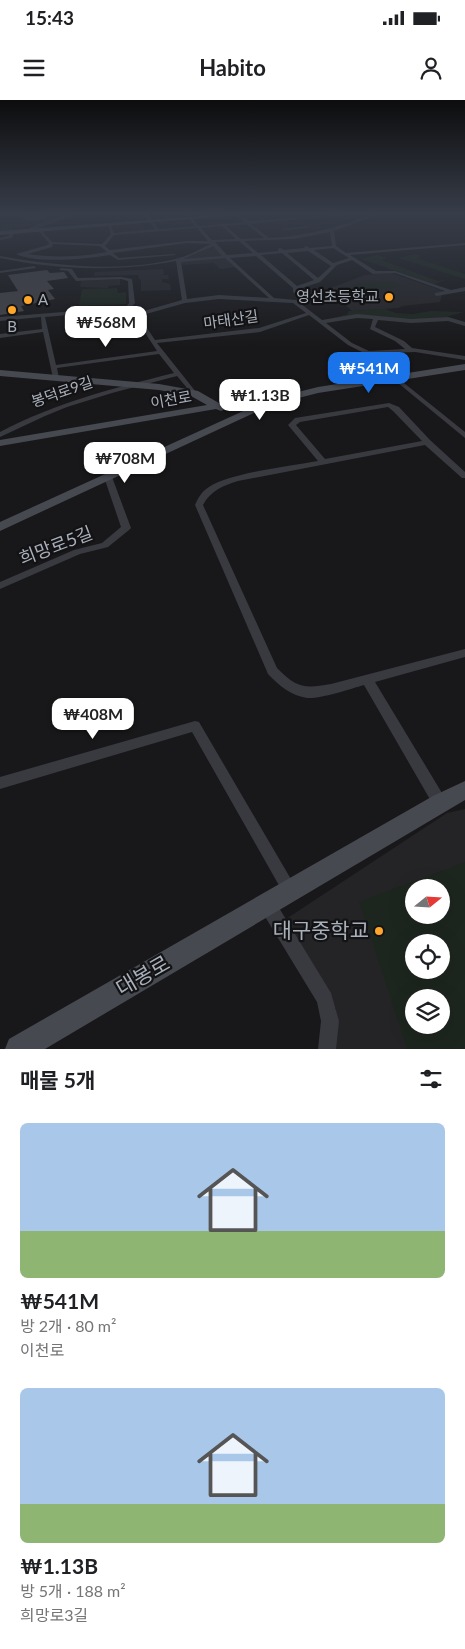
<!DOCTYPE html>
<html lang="ko">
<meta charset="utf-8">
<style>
body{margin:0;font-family:Lato,"Noto Sans KR",sans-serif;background:#f2f2f2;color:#202124;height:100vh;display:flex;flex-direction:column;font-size:19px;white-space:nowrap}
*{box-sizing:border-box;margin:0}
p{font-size:16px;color:#757577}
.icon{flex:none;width:28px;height:28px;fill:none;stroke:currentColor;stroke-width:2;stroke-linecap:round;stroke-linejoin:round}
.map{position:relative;height:949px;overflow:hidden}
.panel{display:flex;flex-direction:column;background:#fff;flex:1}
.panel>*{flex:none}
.needle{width:32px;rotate:72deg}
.controls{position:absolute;left:405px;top:779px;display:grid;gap:10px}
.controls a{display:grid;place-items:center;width:45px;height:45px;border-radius:50%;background:#fff;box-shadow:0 5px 20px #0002;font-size:25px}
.price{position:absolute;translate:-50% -42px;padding:0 11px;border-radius:10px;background:#fff;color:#222;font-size:16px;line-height:32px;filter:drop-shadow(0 1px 2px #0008)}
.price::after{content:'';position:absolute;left:50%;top:30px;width:15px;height:11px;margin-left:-8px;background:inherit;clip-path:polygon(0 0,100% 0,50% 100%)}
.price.on{background:#1a73e8;color:#fff}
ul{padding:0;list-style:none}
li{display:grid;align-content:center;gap:10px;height:265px;padding:0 20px}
li span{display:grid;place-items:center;height:155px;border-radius:8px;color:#555}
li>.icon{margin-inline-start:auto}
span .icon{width:90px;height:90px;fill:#fffc;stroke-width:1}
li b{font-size:21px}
h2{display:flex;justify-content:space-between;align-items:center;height:60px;padding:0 20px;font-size:21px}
.status{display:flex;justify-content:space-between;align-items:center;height:35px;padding:0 25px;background:#fff;direction:ltr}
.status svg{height:14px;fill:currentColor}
header{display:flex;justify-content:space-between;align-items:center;height:65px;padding:0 20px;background:#fff;font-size:22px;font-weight:700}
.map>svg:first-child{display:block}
</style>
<div class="status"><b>15:43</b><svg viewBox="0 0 49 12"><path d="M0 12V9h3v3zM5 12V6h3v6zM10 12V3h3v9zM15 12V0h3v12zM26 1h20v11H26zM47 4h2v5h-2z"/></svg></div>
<header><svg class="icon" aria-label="menu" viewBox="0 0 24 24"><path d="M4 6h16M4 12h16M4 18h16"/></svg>Habito<svg class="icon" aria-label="person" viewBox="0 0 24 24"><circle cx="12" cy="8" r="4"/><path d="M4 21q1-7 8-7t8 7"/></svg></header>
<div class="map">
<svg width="465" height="949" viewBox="0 0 465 949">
<rect width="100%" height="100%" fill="#18181a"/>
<g fill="#242427" fill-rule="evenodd">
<polygon points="0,114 64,114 67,115 36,125 12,127 11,130 0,131"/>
<polygon points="214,144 238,167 220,169 214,163 183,165 177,160"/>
<polygon points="163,169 164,174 160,175 168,175 169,179 162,179 162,182 170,184 171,190 141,191 141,180 139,179 138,175 94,176 95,172"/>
<polygon points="392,173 443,191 440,202 402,206 398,208 352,211 328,189 365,175"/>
<polygon points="120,179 120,185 108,186 108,188 80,187 81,181"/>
<path d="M 465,709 L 465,949 L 335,949 L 336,909 L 286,819 L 447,713 ZM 414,788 L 441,788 L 441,815 L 414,815 ZM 414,842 L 441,842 L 441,870 L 414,870 ZM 414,898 L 441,898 L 441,925 L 414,925 Z"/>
</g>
<g fill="#1d261e" fill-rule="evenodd">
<polygon points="0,114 12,114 21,120 16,121 21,126 0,128"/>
<polygon points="414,154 422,156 416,158 465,174 465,179 399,158"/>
<polygon points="377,155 387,158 381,160 438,181 449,179 434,184 361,159"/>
<path d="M 389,182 L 401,185 C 394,191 359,192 353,186 L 356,184 Z"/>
<polygon points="117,188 118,193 126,192 126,204 79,206 82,189"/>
<polygon points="385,209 396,213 413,214 431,211 464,212 446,217 411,221 357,216 330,219 348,214 348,211"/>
<path d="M 465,762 L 465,949 L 407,949 L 359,802 ZM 414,788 L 441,788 L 441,815 L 414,815 ZM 414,842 L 441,842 L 441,870 L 414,870 ZM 414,898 L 441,898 L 441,925 L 414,925 Z"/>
</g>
<g fill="#424347">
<polygon points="18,114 46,114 46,119 27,121"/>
<polygon points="47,170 50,173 64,172 68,178 47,181 54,189 48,190 55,199 21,206 24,211 0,215 0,193 18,191 8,175"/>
</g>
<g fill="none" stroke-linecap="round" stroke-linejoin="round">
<g fill="#383a40" fill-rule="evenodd">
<path d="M 67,114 L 71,114 L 69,117 C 61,120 29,132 24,131 L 38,124 Z"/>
<path d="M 143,114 L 147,114 L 159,129 L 195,126 L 184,114 L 188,114 L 199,126 L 244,122 L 235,114 L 239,114 L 249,121 L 353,114 L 251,124 L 269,138 C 307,136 338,127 374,114 L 379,114 L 334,131 L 336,146 L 346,153 L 465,143 L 465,145 L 350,155 L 376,171 L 395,171 L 451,190 L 465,187 L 465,191 L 437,196 L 435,195 L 435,193 L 445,191 L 395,173 L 373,174 L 352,160 L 337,165 L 320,182 L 299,189 L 299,192 L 296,194 L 293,192 L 293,188 L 256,156 L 230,158 L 274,198 L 296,200 L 322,220 L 357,214 L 411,219 L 448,217 L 465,222 L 465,226 L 448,221 L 411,223 L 378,220 L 375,227 L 404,241 L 412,248 L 465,256 L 465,260 L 415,252 L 366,254 L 348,245 L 309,215 L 260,232 L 157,243 L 196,292 L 196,294 L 192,294 L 177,276 L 112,293 L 67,307 L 45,316 L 0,337 L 0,332 C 55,303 114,288 174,273 L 159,254 L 57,268 L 59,278 L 56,280 L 53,278 L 43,232 L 0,238 L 0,234 L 42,229 L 41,217 L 0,221 L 0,217 L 126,207 L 129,203 L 128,181 L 121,179 L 76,181 L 68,171 L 59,170 L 61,168 L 72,169 L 78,178 L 121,177 L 132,179 L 135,203 L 131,208 L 137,213 L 182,200 L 176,161 C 116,172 59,170 0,158 L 0,156 C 58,166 122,173 179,158 C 191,155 201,148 211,144 L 187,143 L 113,153 L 119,158 L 174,154 L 176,155 L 118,160 L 110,155 C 86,159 37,164 16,154 L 48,145 L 49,143 L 38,130 L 40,129 L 52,142 L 102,144 L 111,134 L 108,124 L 110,124 L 114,133 L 155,129 ZM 247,124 L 264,138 L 241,139 L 226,126 ZM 222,126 L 236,139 L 212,140 L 201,128 ZM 197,128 L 208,141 L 187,141 L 110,150 L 105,146 L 114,135 ZM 330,132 L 332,146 L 310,148 L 306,146 L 304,147 L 305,148 L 284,150 L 280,148 L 278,149 L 279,151 L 258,153 L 244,141 L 294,139 ZM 239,141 L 253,153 L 227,155 L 215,142 ZM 53,144 L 100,146 L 107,152 C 81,157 53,158 28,154 L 52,147 ZM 213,146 L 222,156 L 183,159 ZM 333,148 L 349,158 L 333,163 L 314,150 ZM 308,151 L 331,166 L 318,178 L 287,153 ZM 282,153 L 314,180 L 297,186 L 261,155 ZM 225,158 L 269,198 L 219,195 L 187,199 L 181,162 ZM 219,199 L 293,203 L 306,213 L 259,228 L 155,240 L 139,216 L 185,203 ZM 127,210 L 134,216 L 157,251 L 56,265 L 45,217 ZM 357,218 L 373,219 L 370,229 L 395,241 L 405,249 L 369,251 L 352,243 L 326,223 Z"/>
<polygon points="308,126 307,128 283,130 281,129"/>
<polygon points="12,131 15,132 12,138 0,140 0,138 8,136"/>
<polygon points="34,166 36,168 0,173 0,171"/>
<polygon points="394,275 465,332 465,338 392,278 392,276"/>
<path d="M 389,303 L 399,307 L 430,340 L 465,372 L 465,378 L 462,378 L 425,345 L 238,381 C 223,386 211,390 203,405 L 277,568 C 297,588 304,589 331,584 L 465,549 L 465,557 L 375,582 L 445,698 L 447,703 L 445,708 L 440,709 L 435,708 L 364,585 C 350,589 321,599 307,598 C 292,596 278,585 268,574 L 195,405 C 198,398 202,391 209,387 C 230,373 290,366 318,361 L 288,325 L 295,318 ZM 388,307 L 393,311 L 422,341 L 325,359 L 296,325 L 300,322 Z"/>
<polygon points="108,374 112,377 131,428 129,430 108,447 80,454 0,489 0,482 74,450 102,443 121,427 104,377"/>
<polygon points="195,621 199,622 295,786 298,791 295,796 290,799 285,796 192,632 0,689 0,677"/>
<polygon points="267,796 273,798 331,893 339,921 336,949 318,949 321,921 317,902 261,810 259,804 261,798"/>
</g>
<g fill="#464950" fill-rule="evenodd">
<polygon points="227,114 251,114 0,135 0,131"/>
<polygon points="465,264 465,270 318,293 271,305 0,431 0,422 252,307 226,309 221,311 216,309 0,346 0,340 207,305 191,296 159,290 0,276 0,270 159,284 198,291 219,303 270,299 318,287"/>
<polygon points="465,681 465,700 45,949 5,949 9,939 433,696"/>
</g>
</g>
<linearGradient id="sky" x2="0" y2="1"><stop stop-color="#0d0d0e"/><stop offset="0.46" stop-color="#373d49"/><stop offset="1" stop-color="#373d49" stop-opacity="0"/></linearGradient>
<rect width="465" height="247" fill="url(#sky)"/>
<g fill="#ffa72b" stroke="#131315" stroke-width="2">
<circle cx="389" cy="197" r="5"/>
<circle cx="28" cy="200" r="5"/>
<circle cx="12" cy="210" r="5"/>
<circle cx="379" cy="831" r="5"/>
</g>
<g text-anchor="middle" stroke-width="4.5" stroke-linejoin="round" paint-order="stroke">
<g font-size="15" fill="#a9b0bb" stroke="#131315" text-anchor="end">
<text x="379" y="202">영선초등학교</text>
<text x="38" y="205" text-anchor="start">A</text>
<text x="12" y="232" text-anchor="middle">B</text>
</g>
<g font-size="15" fill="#a9b0bb" stroke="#131315">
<text transform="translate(231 220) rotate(-8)" y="5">마태산길</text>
<text transform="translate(62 292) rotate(-19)" y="5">봉덕로9길</text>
<text transform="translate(171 300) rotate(-10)" y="5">이천로</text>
</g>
<g font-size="18" fill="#a9b0bb" stroke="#131315">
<text transform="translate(56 446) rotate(-21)" y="6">희망로5길</text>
</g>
<g font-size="21" fill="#a9b0bb" stroke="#131315" text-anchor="end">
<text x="369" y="838">대구중학교</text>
</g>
<g font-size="21" fill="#a9b0bb" stroke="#131315">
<text transform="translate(143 876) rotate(-30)" y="7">대봉로</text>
</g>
</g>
</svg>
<div class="controls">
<a><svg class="needle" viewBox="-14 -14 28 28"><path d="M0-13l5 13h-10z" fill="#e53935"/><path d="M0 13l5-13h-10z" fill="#757577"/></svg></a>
<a><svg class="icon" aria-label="locate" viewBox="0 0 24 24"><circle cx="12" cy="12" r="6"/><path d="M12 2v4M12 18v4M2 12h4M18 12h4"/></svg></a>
<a><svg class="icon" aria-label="layers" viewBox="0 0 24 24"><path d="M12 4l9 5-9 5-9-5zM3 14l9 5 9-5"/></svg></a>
</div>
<b class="price" style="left:106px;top:248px">₩568M</b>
<b class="price on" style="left:369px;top:294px">₩541M</b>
<b class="price" style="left:260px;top:321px">₩1.13B</b>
<b class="price" style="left:125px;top:384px">₩708M</b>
<b class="price" style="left:93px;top:640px">₩408M</b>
</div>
<section class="panel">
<h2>매물 5개<svg class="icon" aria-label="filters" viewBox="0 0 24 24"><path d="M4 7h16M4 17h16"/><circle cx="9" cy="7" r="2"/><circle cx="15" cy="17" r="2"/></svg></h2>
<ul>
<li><span style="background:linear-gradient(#a9c7e8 70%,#8fb573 0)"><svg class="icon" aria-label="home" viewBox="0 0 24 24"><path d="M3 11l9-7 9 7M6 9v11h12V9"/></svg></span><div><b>₩541M</b><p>방 2개 · 80 m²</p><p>이천로</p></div></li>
<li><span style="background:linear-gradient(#a9c7e8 75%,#8fb573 0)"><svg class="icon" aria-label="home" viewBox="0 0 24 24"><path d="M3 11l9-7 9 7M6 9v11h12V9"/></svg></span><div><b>₩1.13B</b><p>방 5개 · 188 m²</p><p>희망로3길</p></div></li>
</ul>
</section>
